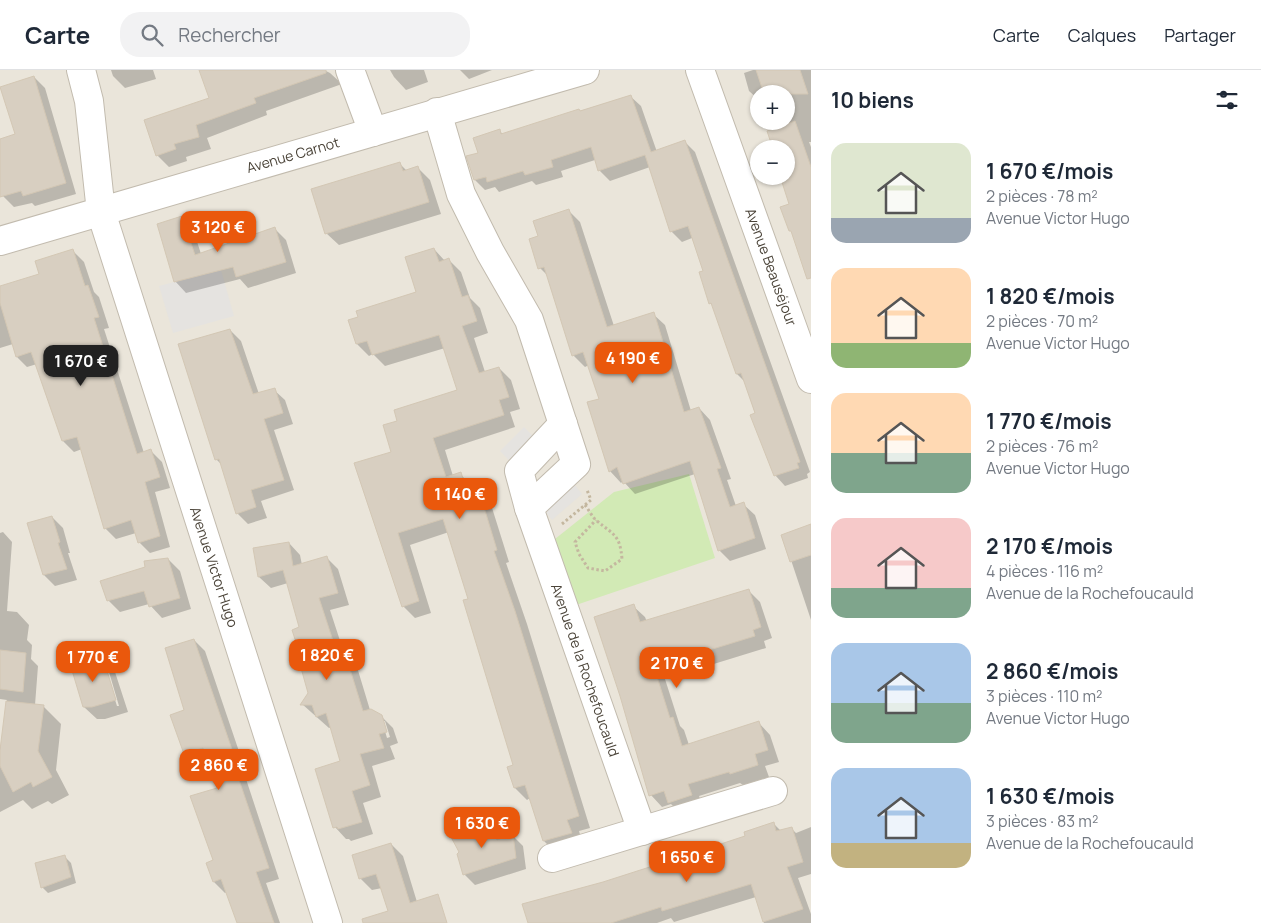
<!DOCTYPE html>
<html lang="fr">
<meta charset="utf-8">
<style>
body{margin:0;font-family:Manrope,sans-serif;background:#f2f2f3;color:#1f2937;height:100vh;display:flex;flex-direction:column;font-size:19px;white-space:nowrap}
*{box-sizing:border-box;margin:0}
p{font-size:16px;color:#747a83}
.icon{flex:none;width:28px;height:28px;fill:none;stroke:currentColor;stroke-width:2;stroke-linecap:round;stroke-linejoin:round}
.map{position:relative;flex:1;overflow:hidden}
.details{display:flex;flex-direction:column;background:#fff;width:450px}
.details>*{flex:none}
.tools{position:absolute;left:750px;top:15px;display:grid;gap:10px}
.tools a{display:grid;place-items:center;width:45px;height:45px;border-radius:50%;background:#fff;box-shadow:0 1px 4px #0004;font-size:25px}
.price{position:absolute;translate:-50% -42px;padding:0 11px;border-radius:10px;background:#ea580c;color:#fff;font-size:16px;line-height:32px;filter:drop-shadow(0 1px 2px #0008)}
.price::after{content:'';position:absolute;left:50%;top:30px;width:15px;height:11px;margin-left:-8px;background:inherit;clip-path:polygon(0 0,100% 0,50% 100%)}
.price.active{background:#222;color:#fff}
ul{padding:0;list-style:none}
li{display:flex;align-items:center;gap:15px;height:125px;padding:0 20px}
li span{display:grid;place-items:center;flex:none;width:140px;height:100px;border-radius:15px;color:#555}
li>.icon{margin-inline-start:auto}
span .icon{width:60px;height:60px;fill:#fffc;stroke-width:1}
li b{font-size:21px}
h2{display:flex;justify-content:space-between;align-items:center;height:60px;padding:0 20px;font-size:21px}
header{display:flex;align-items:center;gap:30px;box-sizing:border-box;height:70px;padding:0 25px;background:#fff;border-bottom:1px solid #e0e1e3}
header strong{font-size:24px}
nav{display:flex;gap:28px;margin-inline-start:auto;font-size:18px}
.search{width:350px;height:45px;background:#f2f2f3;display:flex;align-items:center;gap:12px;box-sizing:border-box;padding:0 18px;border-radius:20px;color:#747a83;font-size:19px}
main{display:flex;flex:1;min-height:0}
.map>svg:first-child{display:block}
</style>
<header>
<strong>Carte</strong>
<div class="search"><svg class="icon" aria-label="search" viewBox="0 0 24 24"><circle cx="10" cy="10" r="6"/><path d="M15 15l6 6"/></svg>Rechercher</div>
<nav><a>Carte</a><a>Calques</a><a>Partager</a></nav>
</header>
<main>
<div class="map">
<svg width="811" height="853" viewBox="0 0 811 853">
<rect width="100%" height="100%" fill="#f6f3ec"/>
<path fill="#eae5da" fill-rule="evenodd" d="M 0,0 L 811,0 L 811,853 L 0,853 ZM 759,24 L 786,24 L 786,51 L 759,51 ZM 759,79 L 786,79 L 786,106 L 759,106 Z"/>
<polygon fill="#d2eab5" points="689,404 715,488 576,535 555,469 614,422"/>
<g fill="#e5e3e0">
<polygon points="221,200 234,246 173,263 159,216"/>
<polygon points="524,357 543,376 519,401 500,381"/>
<polygon points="566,404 582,424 552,450 537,431"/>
</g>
<g fill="#0003" fill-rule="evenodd">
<polygon points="111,0 153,0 156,9 125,18 113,6"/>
<polygon points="232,0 324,0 330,3 342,14 266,41 267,45 207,68 211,79 186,87 187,91 169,97 157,85 210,29"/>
<polygon points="390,0 424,0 428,12 406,20 394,7"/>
<polygon points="460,0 492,0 469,9"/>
<polygon points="753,0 811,0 811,72 809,72 811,77 811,194 791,135 786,106 786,79 776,51 786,51 786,24 759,24 759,30 749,21 744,3"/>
<polygon points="34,7 45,18 76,124 35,136 32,133 14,137 3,126 0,115 0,70 16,65"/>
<polygon points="630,26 641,36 657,82 685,72 695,82 810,402 807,404 808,408 785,416 775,405 745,312 737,304 714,237 710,233 705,202 692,168 682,172 671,161 650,97 610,111 599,100 595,90 561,101 563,107 536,115 532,111 499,122 495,117 485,120 475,110 480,83 499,61 503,64"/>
<polygon points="399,93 407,101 418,98 430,110 441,144 339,175 326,163"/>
<polygon points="568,140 580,152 614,256 653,244 665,255 691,341 699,338 710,350 731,409 727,410 736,436 743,434 755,445 766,479 730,491 719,480 695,404 635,424 623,411 621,413 610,401 600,329 589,295 585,297 573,285 548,206 540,198 539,167"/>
<polygon points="182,148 193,159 201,184 274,158 286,170 296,203 248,218 240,209 186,223 175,211"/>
<polygon points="434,179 445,191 449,190 461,202 470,228 480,238 488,263 474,268 485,302 499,298 511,310 520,339 510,342 515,357 445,380 453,406 460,404 471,415 476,413 488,425 509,492 506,493 527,554 590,758 579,761 583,775 556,783 544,771 530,728 527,730 515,718 514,696 470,530 449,462 410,475 431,543 415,548 403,536 356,394 393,383 399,352 458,320 445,278 385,296 373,284 369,286 357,274 418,222"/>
<polygon points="73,181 84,192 94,222 99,227 109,258 104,259 144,383 151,381 162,392 170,418 155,422 170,477 150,483 139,472 136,463 116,469 105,458 82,379 74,382 63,371 37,294 27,297 17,287 13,274 0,278 0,218 40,205"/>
<polygon points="230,260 241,271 259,324 274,320 285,330 293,354 274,360 294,420 261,431 267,448 248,454 237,443 223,396 216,389"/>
<polygon points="52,447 63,458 70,483 68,483 77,510 55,516 44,505 29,454"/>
<polygon points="811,456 811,550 783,466"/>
<polygon points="0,460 0,463 3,462 12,472 7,541 17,542 29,555 27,570 32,575 31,589 38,596 35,635 43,636 61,654 56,700 69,725 52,734 48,731 32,739 23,730 0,742 0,676 2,675 7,630 0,629"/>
<path d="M 289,473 L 300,485 L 302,495 L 326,487 L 338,499 L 349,535 L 330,540 L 345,586 L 357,597 L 370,640 L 381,646 L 393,658 L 398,673 L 390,676 L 395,689 L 372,696 L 381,727 L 363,733 L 373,764 L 351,771 L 349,769 L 346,769 L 335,757 L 342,692 L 332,657 L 329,658 L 302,634 L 309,623 L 301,558 L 288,513 L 271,518 L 259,507 ZM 382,651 L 385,651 L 390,667 L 387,668 Z"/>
<polygon points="168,489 180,501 191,539 162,548 149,534 120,542 108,530 147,498"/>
<polygon points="749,521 760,532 772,568 764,571 766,578 665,609 680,656 684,660 689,675 759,653 770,665 779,692 765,696 769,707 743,715 740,713 699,726 703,737 681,744 671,734 662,737 651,725 633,536 645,547 647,552"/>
<polygon points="194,570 205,581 247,705 245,706 279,809 266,813 280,853 238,853 227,822 225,823 214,812 218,718 209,690 196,694 185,683 186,641"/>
<path d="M 102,589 L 115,602 L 128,642 L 105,649 L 97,649 L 84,637 ZM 106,602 L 109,602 L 119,636 L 117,636 Z"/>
<polygon points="487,754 497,764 501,770 513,766 523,776 526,799 475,815 464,804"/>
<polygon points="774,754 781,761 791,758 796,763 811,757 811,804 798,808 811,844 811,853 764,853 756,827 674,852 671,848 657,853 529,853 603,813 747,767"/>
<polygon points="391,774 403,786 417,832 433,853 393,853 382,818 372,820 360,808"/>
<polygon points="65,787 71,793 76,813 48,823 42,817"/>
</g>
<g fill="#d8cfc1" stroke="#d3c7b4">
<polygon points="199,0 326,0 326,3 254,28 256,33 196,55 199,67 174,74 176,79 156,86 144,50 209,28"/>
<polygon points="756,0 800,0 808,24 764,24"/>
<polygon points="34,6 66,113 23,126 21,121 0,127 0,69 15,64 0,17"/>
<polygon points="631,25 651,82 685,70 800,392 797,393 799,398 774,406 750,345 755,343 741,303 736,304 711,233 709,234 699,202 703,201 688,156 670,162 645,85 598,101 591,77 551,90 553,97 525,105 523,101 487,112 486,107 474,110 466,86 478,83 473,68 500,59 501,64 579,39 580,41"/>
<polygon points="795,51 811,97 811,208 807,209 791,161 789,161 780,137 789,134 780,106 786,106 786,79 773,79 767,61"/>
<polygon points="400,92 403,101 418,96 429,132 325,164 311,119"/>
<polygon points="569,139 607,257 654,242 684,342 699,337 721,398 717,399 730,437 744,432 755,468 718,481 690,391 623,414 617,397 609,402 587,332 599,329 583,282 572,286 544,197 538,199 529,169 538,166 533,151"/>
<polygon points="182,146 195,185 275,157 286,192 236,207 233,197 174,212 157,154"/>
<polygon points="434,178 439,192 449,188 462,227 468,225 477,251 462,256 479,303 499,297 509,327 499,330 504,345 433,368 446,407 461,402 465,416 476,411 497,480 494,481 515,541 579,746 567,750 572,763 543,771 525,715 514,718 507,697 513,695 463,530 468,529 443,449 398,463 419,531 402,537 354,393 391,382 383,355 397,351 394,340 457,320 439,265 372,285 367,271 356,274 348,250 358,247 356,241 416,222 405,187"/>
<polygon points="73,179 85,216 88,215 99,247 94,248 137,384 151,379 160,407 145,412 160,466 138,473 131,450 104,459 77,367 62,371 31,282 16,287 0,233 0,216 39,204 35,191"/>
<polygon points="230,259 253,324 275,318 283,343 264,349 284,410 251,420 256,437 236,444 219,389 215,390 178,274"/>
<polygon points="52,446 60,472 58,473 67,499 43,505 27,453"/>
<polygon points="811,454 811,485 790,492 781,465"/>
<polygon points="289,472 293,496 327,486 338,523 319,528 338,586 345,583 363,641 371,639 382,645 387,662 379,664 384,678 360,684 370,715 352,721 362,752 338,759 337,757 333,758 315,699 340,691 326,643 316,647 312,635 300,635 308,623 301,598 304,597 292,560 299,557 283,500 258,507 253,478"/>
<polygon points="168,488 180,528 149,537 144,521 107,531 100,511 145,497 144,491"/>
<polygon points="749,519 761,557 753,560 755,566 654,597 670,648 673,647 682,676 759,651 768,680 755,684 758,695 730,704 729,702 688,714 692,725 668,733 664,721 649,726 620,626 594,547 634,534 640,552"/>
<polygon points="194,569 237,694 234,695 269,798 256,802 274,853 237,853 221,809 213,812 206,793 213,790 190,726 217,718 203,678 184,684 170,645 184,640 165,578"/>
<polygon points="0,580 26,583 23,622 0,619"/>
<polygon points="103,588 116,630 92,637 83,637 71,597"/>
<polygon points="6,631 44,635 38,681 52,707 33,717 31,712 13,722 0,696 0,680"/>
<polygon points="487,752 497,770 513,764 516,788 463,805 457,784 459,782 451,767 472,757"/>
<polygon points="774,752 776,761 792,757 803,792 787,797 803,839 763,852 751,814 662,841 661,837 611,853 528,853 522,834 603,812 684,786 745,766 744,762"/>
<polygon points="391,773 410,833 438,824 447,853 363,853 362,849 388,841 376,804 359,809 352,785"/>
<polygon points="65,785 71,807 41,818 35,793"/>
</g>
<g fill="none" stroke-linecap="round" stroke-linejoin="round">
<g stroke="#c2bbae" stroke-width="30">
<g id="minor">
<polyline points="81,0 89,31 101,142 328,853"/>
<polyline points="350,0 373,62"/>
<polyline points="700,0 811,309"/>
<polyline points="437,42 461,124 490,182 529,250 576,394 529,438 642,761"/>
<polyline points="0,171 585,0"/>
<polyline points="529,438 519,401 563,354"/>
<polyline points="552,788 773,721"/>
</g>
</g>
<g stroke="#c4b79f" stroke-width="3" stroke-dasharray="2.5 2.5" stroke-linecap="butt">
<path d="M 585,435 C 589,440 592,447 597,451 C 614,465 620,465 622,489 L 605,501 L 588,498 L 579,484 L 575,472 L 596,450"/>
<polyline points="562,454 591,430 587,420"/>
</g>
<use href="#minor" stroke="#fff" stroke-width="28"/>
</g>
<g text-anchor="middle" stroke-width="4" stroke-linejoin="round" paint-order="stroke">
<g font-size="14" fill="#4b4439" stroke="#fff">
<text transform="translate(293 85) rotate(-16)" y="5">Avenue Carnot</text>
<text transform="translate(771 197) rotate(70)" y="5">Avenue Beauséjour</text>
<text transform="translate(214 497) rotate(72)" y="5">Avenue Victor Hugo</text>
<text transform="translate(585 600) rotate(71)" y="5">Avenue de la Rochefoucauld</text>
</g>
</g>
</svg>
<div class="tools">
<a>+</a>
<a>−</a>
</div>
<b class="price" style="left:218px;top:183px">3 120 €</b>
<b class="price" style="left:633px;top:314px">4 190 €</b>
<b class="price active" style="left:81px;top:317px">1 670 €</b>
<b class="price" style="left:460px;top:450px">1 140 €</b>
<b class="price" style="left:327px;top:611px">1 820 €</b>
<b class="price" style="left:93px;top:613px">1 770 €</b>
<b class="price" style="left:677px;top:619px">2 170 €</b>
<b class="price" style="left:219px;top:721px">2 860 €</b>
<b class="price" style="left:482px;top:779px">1 630 €</b>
<b class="price" style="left:687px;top:813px">1 650 €</b>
</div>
<section class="details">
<h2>10 biens<svg class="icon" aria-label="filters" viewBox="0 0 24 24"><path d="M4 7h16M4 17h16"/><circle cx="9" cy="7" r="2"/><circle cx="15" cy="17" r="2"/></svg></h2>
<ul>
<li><span style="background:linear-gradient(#dfe7d0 75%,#9aa5b1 0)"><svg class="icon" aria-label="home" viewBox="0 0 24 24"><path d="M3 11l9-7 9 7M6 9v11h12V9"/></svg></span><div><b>1 670 €/mois</b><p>2 pièces · 78 m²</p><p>Avenue Victor Hugo</p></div></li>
<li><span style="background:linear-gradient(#ffd9b3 75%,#8fb573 0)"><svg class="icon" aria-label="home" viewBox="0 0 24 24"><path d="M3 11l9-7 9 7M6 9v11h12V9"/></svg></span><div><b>1 820 €/mois</b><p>2 pièces · 70 m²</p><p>Avenue Victor Hugo</p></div></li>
<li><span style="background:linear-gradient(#ffd9b3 60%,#7fa58c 0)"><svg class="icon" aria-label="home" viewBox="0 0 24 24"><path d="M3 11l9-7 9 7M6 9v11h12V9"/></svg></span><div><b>1 770 €/mois</b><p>2 pièces · 76 m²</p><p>Avenue Victor Hugo</p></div></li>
<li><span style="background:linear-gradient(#f6c9c9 70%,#7fa58c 0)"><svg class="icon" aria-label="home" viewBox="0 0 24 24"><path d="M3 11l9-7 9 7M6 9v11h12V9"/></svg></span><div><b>2 170 €/mois</b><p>4 pièces · 116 m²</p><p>Avenue de la Rochefoucauld</p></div></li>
<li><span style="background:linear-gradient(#a9c7e8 60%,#7fa58c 0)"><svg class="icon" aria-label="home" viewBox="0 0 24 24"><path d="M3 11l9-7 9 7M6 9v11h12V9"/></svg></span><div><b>2 860 €/mois</b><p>3 pièces · 110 m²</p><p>Avenue Victor Hugo</p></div></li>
<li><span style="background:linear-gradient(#a9c7e8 75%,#c2b280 0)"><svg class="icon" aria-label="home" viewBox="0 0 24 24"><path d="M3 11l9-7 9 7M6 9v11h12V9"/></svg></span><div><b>1 630 €/mois</b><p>3 pièces · 83 m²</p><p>Avenue de la Rochefoucauld</p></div></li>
</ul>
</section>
</main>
